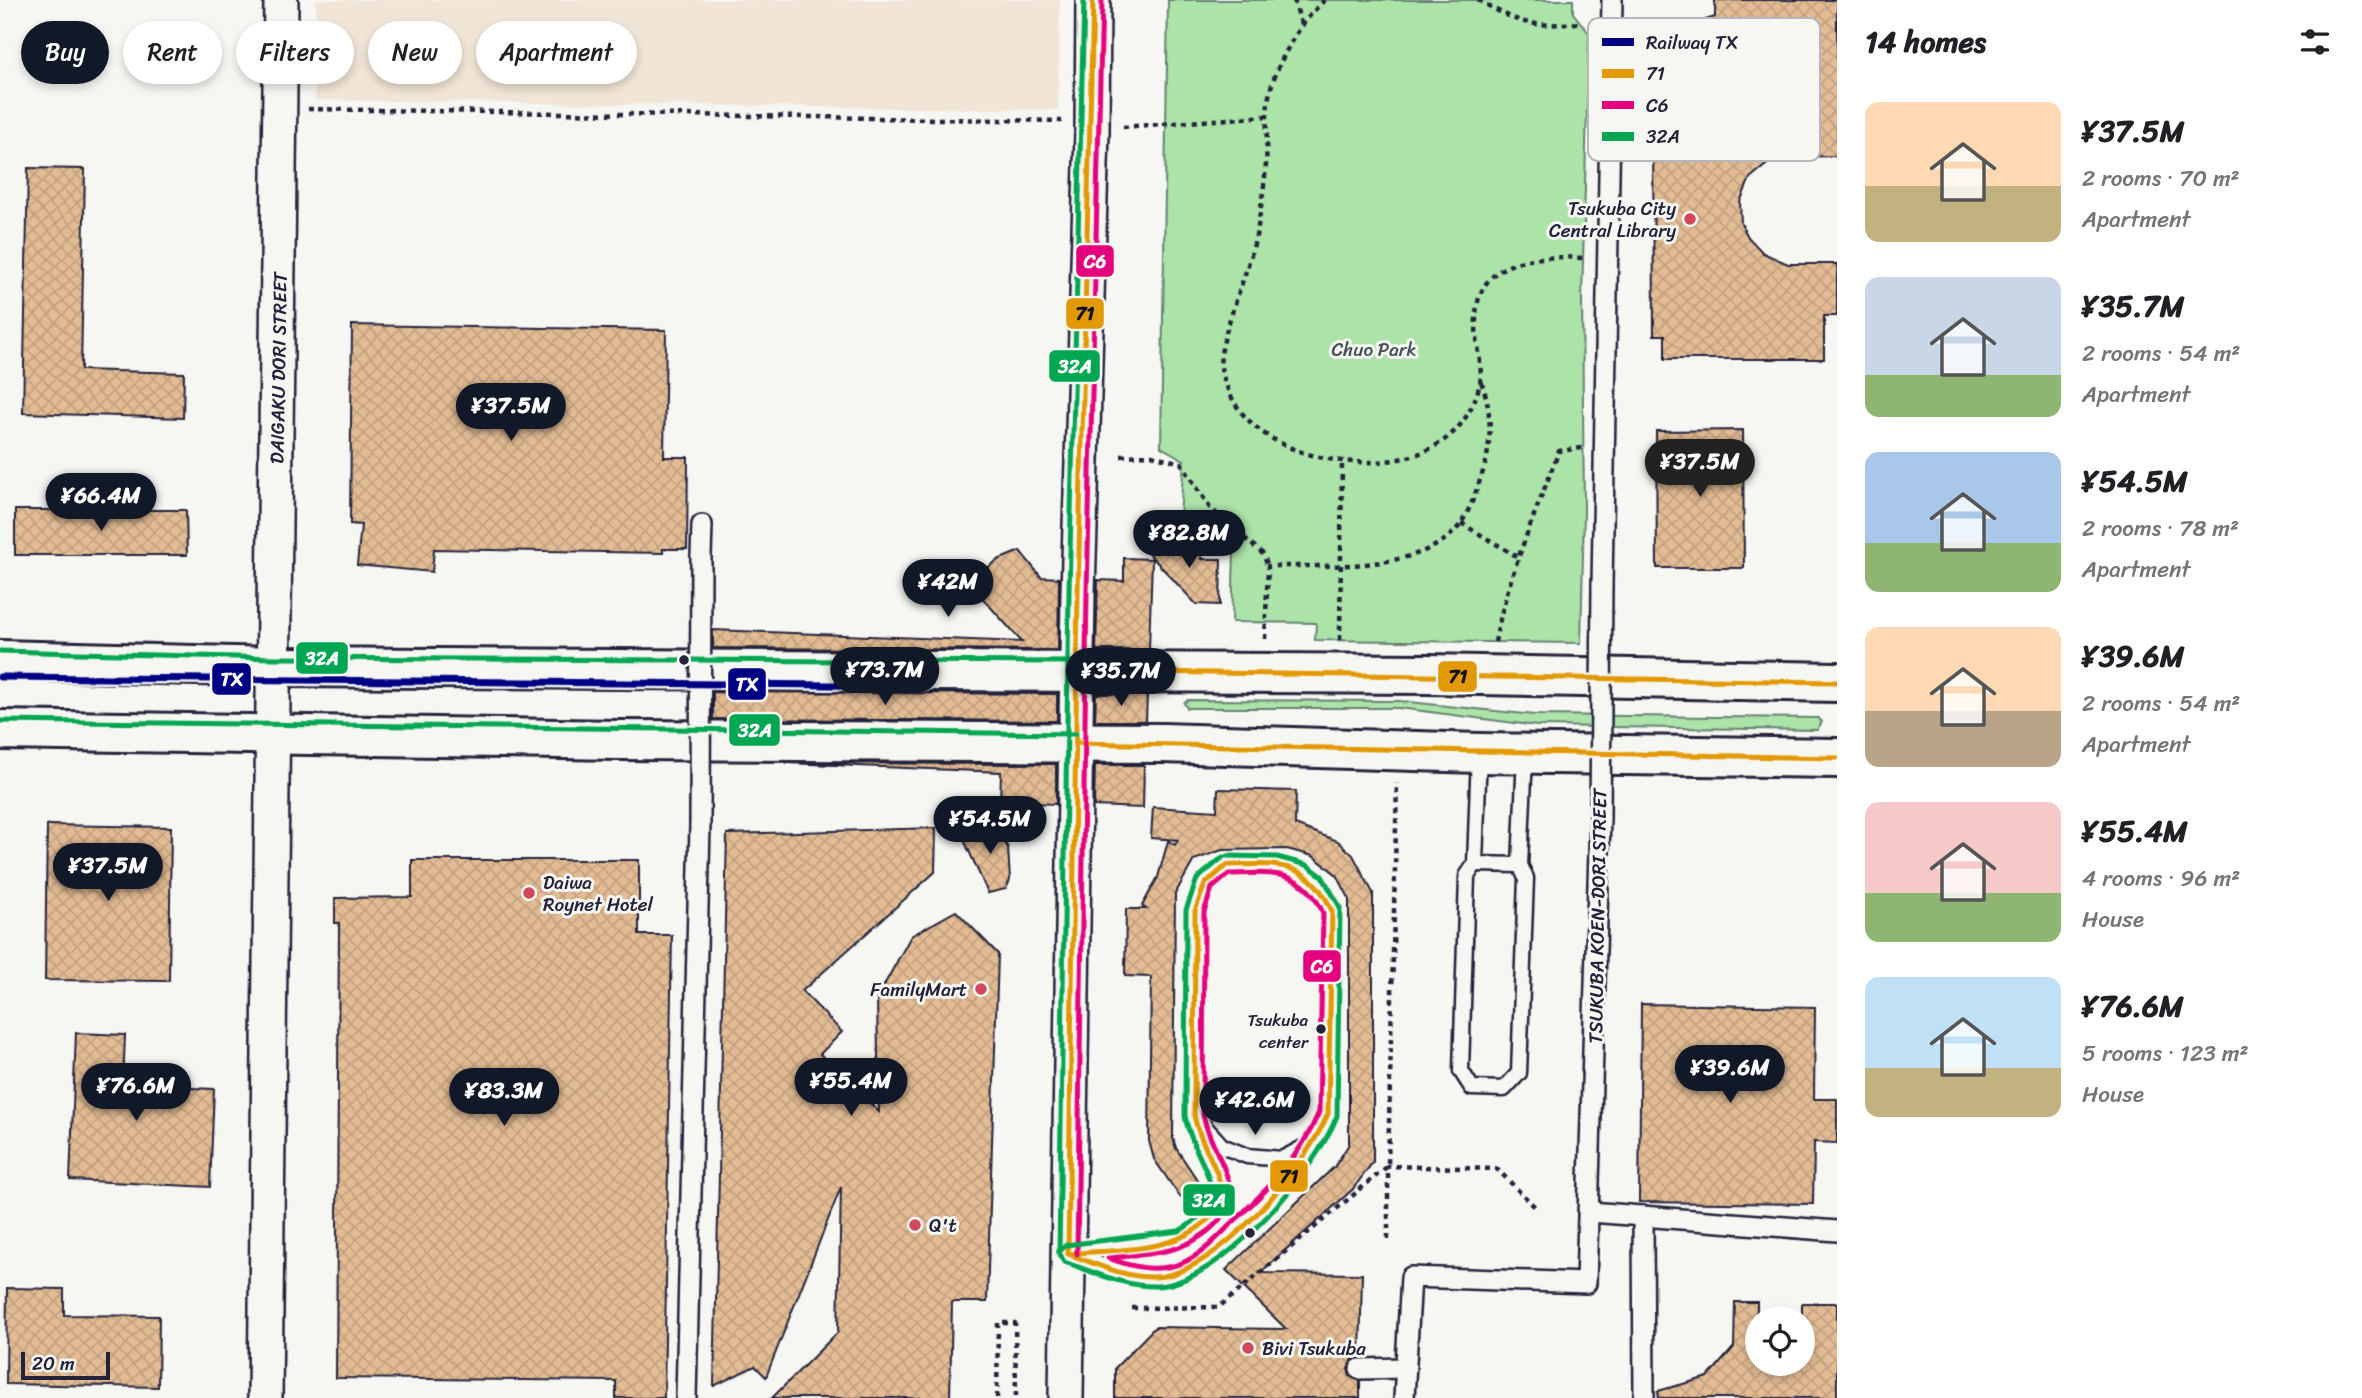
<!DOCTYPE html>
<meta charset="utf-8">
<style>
body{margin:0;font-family:Sriracha,sans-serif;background:#f2f2f2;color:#202124;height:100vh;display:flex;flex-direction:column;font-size:26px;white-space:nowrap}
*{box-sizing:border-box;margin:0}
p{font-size:23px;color:#757577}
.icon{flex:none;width:38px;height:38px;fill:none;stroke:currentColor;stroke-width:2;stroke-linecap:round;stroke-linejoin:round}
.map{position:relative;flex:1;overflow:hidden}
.details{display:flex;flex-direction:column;background:#fff;width:525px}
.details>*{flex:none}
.hud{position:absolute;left:21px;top:21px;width:665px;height:63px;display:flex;gap:14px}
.tools{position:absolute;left:1745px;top:1306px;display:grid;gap:14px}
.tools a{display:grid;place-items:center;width:70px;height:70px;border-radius:50%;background:#fff;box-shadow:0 4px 10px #0003;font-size:35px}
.scale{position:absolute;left:21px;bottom:18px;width:89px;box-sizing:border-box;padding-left:7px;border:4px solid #22223b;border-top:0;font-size:19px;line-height:24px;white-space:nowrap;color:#22223b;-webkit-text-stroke:5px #f6f6f2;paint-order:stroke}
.price{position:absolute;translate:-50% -60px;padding:0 16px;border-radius:24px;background:#111827;color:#fff;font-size:23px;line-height:46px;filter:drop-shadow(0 2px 4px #0008)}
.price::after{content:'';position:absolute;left:50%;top:42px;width:21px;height:16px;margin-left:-10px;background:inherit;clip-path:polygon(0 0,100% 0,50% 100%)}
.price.selected{background:#222;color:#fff}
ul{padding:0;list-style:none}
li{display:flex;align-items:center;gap:21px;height:175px;padding:0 28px}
li span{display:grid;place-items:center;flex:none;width:196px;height:140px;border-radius:14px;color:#555}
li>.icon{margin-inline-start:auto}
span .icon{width:84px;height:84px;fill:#fffc;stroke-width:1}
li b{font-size:30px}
h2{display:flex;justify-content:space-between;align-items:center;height:84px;padding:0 28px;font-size:30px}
.pill{padding:0 24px;border-radius:32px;background:#fff;box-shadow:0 4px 10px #0003;font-size:24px;line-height:63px}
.pill.selected{background:#111827;color:#fff}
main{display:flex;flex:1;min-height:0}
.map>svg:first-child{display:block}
</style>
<main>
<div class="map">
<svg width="1837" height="1398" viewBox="0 0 1837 1398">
<defs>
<pattern id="building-cross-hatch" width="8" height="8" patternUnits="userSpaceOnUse" patternTransform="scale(1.75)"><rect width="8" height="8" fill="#e3bc94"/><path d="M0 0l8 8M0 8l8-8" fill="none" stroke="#c2a180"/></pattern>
</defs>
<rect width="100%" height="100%" fill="#f6f6f2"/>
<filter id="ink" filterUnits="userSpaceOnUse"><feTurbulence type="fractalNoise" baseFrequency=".0143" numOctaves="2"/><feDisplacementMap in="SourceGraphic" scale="14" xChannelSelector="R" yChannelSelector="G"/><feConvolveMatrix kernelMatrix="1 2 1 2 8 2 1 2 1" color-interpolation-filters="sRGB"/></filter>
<g filter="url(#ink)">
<polygon fill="#f0e5d6" points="316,0 1060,0 1058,110 315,100"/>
<g fill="#abe3a8" stroke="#668272" stroke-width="2">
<polygon points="1168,0 1573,0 1573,13 1589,33 1582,299 1584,510 1581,643 1315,640 1316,623 1232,622 1234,551 1225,532 1180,516 1184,460 1161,447"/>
<polygon points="1188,700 1399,701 1535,715 1818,718 1822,722 1817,730 1537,726 1399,708 1187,708 1184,703"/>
</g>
<g fill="url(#building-cross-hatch)" stroke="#22223b" stroke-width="2">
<polygon points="1715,0 1837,0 1837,156 1787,157 1771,161 1750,178 1740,202 1741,223 1748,237 1763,253 1788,264 1837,264 1837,316 1824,316 1824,359 1665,359 1665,335 1654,335 1653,126 1669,125 1675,114 1669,103 1653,101 1653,45 1677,29 1715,17"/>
<polygon points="28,168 85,169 81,370 184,373 183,418 23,413"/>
<polygon points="352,325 666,330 664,457 688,457 687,549 663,549 663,553 434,549 432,572 357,565 361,525 350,524"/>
<polygon points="1743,430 1744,568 1657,568 1656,431"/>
<polygon points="15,510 186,510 187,555 15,555"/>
<polygon points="1137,541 1202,544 1202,559 1221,559 1220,605 1196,604"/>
<polygon points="1020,551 1041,577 1059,578 1058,650 713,648 713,630 1022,642 977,592 986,569 998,560"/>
<polygon points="1124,558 1152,559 1149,650 1096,650 1098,580 1124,581"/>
<polygon points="713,692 1057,694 1057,721 713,719"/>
<polygon points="1096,694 1147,694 1146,721 1095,721"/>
<polygon points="786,763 1056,764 1056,804 1000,802 1001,772"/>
<polygon points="1095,765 1144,765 1143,808 1094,806"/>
<polygon points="1218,789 1296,791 1295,825 1338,841 1353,855 1373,893 1373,1162 1353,1189 1260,1273 1362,1274 1360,1357 1353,1359 1348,1369 1350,1376 1360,1381 1360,1398 1115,1398 1115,1368 1155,1327 1286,1329 1226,1270 1335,1166 1349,1144 1349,898 1337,875 1313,856 1287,849 1222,850 1194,860 1175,894 1173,1138 1176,1148 1200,1184 1180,1197 1154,1159 1149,1141 1151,977 1125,976 1126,909 1146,909 1142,906 1158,877 1168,841 1175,845 1178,840 1151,838 1153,807 1217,811"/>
<polygon points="992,821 1008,848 1010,880 1006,889 988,893 964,840 970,829"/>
<polygon points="47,825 171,827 169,981 45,980"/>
<polygon points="936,828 935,872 802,991 842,1032 820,1054 879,1112 877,998 911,936 956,911 998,954 987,1302 952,1302 950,1398 772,1398 838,1332 841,1187 766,1377 755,1366 714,1386 727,834"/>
<polygon points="412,860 639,860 639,935 672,935 664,1398 616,1398 616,1381 336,1378 339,923 335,923 335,898 412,897"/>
<polygon points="1641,1004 1815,1007 1814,1099 1837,1099 1837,1143 1814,1142 1813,1204 1639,1202"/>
<polygon points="76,1033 125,1035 123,1085 214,1089 210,1187 70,1180"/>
<polygon points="7,1288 64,1289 64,1315 159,1316 158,1387 6,1384"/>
<polygon points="1735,1302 1757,1302 1757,1363 1802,1363 1802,1303 1837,1303 1837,1398 1659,1398 1658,1391 1708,1377 1734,1347"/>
</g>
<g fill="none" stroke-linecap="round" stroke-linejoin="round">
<g stroke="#22223b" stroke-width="19">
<g id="service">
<polyline points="1479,753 1475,864 1467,876 1461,1071 1472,1088 1504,1089 1519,1073 1526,878 1520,865 1525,755"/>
<polyline points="1475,864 1520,865"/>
<path d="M 1227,865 C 1275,865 1314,857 1332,911 L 1328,1114 L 1317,1140 L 1289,1181 L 1208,1258 L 1185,1271 L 1158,1277 L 1132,1276 L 1068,1254 L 1150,1245 L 1182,1239 L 1201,1228 L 1219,1206 L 1222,1194 L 1220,1181 L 1198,1137 L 1194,1115 L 1195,911 C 1199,888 1206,876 1227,865 Z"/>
<polyline points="1195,1116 1222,1146 1247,1156 1282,1159 1316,1141"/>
</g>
</g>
<g stroke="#22223b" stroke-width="24">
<g id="pedestrian">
<polyline points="1610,111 1663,114"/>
<polyline points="701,556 702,525"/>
<polyline points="1602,586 1612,0"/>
<polyline points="1590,1212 1837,1231"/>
<polyline points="1643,1216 1644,1398"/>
<polyline points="1360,1369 1405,1368"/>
<polyline points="686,1398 700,825"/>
<polyline points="1404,1398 1411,1277 1586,1283 1600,818"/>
</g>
</g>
<g stroke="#22223b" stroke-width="38">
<g id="tertiary">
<polyline points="265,1398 281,0"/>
<polyline points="1066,1398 1078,592 1092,133 1093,0"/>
</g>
</g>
<g stroke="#22223b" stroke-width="44">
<g id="primary">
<polyline points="0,660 276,667 1427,674 1837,682"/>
<polyline points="0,730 619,740 1163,743 1479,753 1837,758"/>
</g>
</g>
<g stroke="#22223b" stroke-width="4.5" stroke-dasharray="5 5" stroke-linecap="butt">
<polyline points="1294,0 1302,27"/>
<path d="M 1325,0 C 1302,20 1281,56 1272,84 C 1264,109 1268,138 1266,163 C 1265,184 1261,206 1258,226 C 1250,270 1229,311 1221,354 C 1219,368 1224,381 1230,394 C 1254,445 1322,465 1375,462 C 1427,459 1467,437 1480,383 C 1483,367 1476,342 1476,325 C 1473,258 1534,255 1583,258"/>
<path d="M 1478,0 C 1526,27 1528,26 1582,23"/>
<polyline points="308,109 1062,121"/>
<polyline points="1123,127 1268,116"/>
<polyline points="1121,456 1152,455 1181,463 1210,508 1263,554 1268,566"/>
<polyline points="1461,523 1518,557"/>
<path d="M 1265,639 L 1268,566 C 1324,565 1427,574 1462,522 C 1470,509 1476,492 1481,477 C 1492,449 1493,410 1481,382"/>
<polyline points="1340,640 1342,459"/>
<path d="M 1495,642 C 1508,575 1535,514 1559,451 L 1582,448"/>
<polyline points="1388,1239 1388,1166 1497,1169 1538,1210"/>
<polyline points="1132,1308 1219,1307 1388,1166 1397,783"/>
<polyline points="997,1398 998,1323 1015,1323 1016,1398"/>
</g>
<use href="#service" stroke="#f6f6f2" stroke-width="14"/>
<use href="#pedestrian" stroke="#f6f6f2" stroke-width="19"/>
<use href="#tertiary" stroke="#f6f6f2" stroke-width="33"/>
<use href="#primary" stroke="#f6f6f2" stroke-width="38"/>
<g stroke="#22223b" stroke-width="24" stroke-linecap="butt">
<g id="pedestrian-bridge">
<polyline points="1600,818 1602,586"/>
<polyline points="700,825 701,556"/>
</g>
</g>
<use href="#pedestrian-bridge" stroke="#f6f6f2" stroke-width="19"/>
<g stroke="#f6f6f2" stroke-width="10">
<g id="bus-1">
<polyline points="1078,671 1837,682"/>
<polyline points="1076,743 1837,758"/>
<path d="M 1227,865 C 1277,864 1309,859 1332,911 L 1328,1114 C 1305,1167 1217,1275 1155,1277 C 1125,1278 1096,1264 1068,1254 C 1116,1249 1180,1254 1213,1214 C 1219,1206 1222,1200 1221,1190 C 1219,1167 1199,1143 1194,1115 L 1195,911 L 1205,884 Z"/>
<polyline points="1068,1254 1078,592 1093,0"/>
</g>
</g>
<g stroke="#f6f6f2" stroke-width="10">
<g id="bus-2">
<path d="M 1229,874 C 1272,873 1303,868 1323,913 L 1319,1112 C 1299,1160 1266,1191 1229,1226 C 1215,1240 1201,1255 1182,1263 C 1157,1273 1132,1267 1108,1258 C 1150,1254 1191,1254 1220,1219 C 1229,1207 1233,1194 1228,1179 C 1221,1156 1207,1138 1203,1114 L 1204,912 L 1212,888 Z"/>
<polyline points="1077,1254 1087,592 1102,0"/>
</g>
</g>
<g stroke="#f6f6f2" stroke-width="10">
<g id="bus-3">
<polyline points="0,651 276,658 1078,662"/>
<polyline points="0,721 1076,734"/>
<path d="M 1223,857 L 1197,879 L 1186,910 L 1185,1116 C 1194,1168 1242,1194 1179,1231 L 1066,1245 L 1059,1252 L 1064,1262 C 1094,1272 1125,1287 1157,1286 C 1221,1283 1315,1172 1337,1116 L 1340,907 L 1322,876 L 1307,865 L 1277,857 L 1227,856"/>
<polyline points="1059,1254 1069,592 1084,0"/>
</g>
</g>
<use href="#bus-1" stroke="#e29906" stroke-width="5"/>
<use href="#bus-2" stroke="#e5007d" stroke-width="5"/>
<use href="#bus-3" stroke="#00a651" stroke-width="5"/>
<g stroke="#f6f6f2" stroke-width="12">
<polyline id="rail-1" points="0,677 926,686"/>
</g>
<use href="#rail-1" stroke="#000084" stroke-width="7"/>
</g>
</g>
<g fill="#d1495b" stroke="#f6f6f2" stroke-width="2.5">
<circle cx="1690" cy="219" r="7"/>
<circle cx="529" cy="893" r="7"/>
<circle cx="981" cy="989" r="7"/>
<circle cx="915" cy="1225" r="7"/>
<circle cx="1248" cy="1348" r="7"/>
</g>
<g fill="#22223b" stroke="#f6f6f2" stroke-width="2.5">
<circle cx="684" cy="660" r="6"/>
<circle cx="1321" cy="1029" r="6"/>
<circle cx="1250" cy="1233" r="6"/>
</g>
<g text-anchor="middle" stroke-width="6" stroke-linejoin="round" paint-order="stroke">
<g font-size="17" fill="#22223b" stroke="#f6f6f2" text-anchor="end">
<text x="1308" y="1026">Tsukuba<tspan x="1308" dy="22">center</tspan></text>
</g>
<g font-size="19" fill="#22223b" stroke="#f6f6f2" text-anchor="start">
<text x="1676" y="215" text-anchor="end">Tsukuba City<tspan x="1676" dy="22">Central Library</tspan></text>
<text x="543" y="889">Daiwa<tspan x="543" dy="22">Roynet Hotel</tspan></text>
<text x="967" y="996" text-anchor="end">FamilyMart</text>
<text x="929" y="1232">Q't</text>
<text x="1262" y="1355">Bivi Tsukuba</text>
</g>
<g font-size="19" fill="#445256" stroke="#f6f6f2">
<text x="1374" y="356">Chuo Park</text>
</g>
<g font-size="19" fill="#22223b" stroke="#f6f6f2">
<text transform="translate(278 368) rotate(-89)" y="7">DAIGAKU DORI STREET</text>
<text transform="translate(1597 916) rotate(-89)" y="7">TSUKUBA KOEN-DORI STREET</text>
</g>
</g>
<rect x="1588" y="18" width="232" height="143" rx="10" fill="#f6f6f2" stroke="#b6b6bb" stroke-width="2"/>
<rect x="1602" y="38" width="32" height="8" fill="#000084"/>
<rect x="1602" y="69" width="32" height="9" fill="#e29906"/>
<rect x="1602" y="101" width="32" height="8" fill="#e5007d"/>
<rect x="1602" y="132" width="32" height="9" fill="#00a651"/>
<g font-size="19" fill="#22223b">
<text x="1646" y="49">Railway TX</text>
<text x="1646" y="80">71</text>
<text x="1646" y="112">C6</text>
<text x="1646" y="143">32A</text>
</g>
<g stroke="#f6f6f2" stroke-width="2.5">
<rect x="1075" y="244" width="40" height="34" rx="7" fill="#e5007d"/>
<rect x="1065" y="297" width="40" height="33" rx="7" fill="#e29906"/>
<rect x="1048" y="349" width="53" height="34" rx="7" fill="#00a651"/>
<rect x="295" y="641" width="54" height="34" rx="7" fill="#00a651"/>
<rect x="1437" y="660" width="41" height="33" rx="7" fill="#e29906"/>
<rect x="211" y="662" width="41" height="34" rx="7" fill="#000084"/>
<rect x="727" y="667" width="40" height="34" rx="7" fill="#000084"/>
<rect x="728" y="713" width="53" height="34" rx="7" fill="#00a651"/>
<rect x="1302" y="949" width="40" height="34" rx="7" fill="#e5007d"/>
<rect x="1269" y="1159" width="40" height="34" rx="7" fill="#e29906"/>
<rect x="1182" y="1183" width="54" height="34" rx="7" fill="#00a651"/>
</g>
<g font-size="19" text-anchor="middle" font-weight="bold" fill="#fff">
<text x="1095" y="268">C6</text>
<text x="1075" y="373">32A</text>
<text x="322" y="665">32A</text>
<text x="232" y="686">TX</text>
<text x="747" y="691">TX</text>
<text x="755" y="737">32A</text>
<text x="1322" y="973">C6</text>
<text x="1209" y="1207">32A</text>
</g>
<g font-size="19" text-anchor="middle" font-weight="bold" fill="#111">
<text x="1085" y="320">71</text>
<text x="1458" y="683">71</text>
<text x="1289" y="1183">71</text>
</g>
</svg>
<div class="tools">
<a><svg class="icon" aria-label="locate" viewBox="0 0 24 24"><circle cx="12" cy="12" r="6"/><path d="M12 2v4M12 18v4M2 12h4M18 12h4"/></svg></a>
</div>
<div class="scale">20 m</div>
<b class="price" style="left:511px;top:443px">¥37.5M</b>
<b class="price selected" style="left:1700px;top:499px">¥37.5M</b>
<b class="price" style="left:101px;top:533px">¥66.4M</b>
<b class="price" style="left:1189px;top:570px">¥82.8M</b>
<b class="price" style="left:948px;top:619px">¥42M</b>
<b class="price" style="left:885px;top:707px">¥73.7M</b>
<b class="price" style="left:1121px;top:708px">¥35.7M</b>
<b class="price" style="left:990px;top:856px">¥54.5M</b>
<b class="price" style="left:108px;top:903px">¥37.5M</b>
<b class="price" style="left:1730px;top:1105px">¥39.6M</b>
<b class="price" style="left:851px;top:1118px">¥55.4M</b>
<b class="price" style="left:136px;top:1123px">¥76.6M</b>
<b class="price" style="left:504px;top:1128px">¥83.3M</b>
<b class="price" style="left:1255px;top:1137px">¥42.6M</b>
<div class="hud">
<a class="pill selected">Buy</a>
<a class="pill">Rent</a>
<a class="pill">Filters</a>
<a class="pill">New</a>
<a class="pill">Apartment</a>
</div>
</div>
<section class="details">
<h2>14 homes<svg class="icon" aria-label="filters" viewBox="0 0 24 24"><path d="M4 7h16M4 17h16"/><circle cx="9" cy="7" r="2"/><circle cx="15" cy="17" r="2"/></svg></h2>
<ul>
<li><span style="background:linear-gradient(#ffd9b3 60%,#c2b280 0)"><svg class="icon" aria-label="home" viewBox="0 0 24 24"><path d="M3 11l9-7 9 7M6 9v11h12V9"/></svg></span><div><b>¥37.5M</b><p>2 rooms · 70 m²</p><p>Apartment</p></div></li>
<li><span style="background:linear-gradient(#c9d6e8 70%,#8fb573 0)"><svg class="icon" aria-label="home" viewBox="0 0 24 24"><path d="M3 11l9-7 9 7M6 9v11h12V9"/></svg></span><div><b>¥35.7M</b><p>2 rooms · 54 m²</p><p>Apartment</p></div></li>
<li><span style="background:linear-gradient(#a9c7e8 65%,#8fb573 0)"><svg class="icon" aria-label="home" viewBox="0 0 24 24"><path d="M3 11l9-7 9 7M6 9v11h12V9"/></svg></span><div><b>¥54.5M</b><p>2 rooms · 78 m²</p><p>Apartment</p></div></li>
<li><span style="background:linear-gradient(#ffd9b3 60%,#b9a48a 0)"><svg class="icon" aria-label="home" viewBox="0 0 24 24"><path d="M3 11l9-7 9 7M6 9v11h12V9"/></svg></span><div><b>¥39.6M</b><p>2 rooms · 54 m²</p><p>Apartment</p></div></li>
<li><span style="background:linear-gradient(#f6c9c9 65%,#8fb573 0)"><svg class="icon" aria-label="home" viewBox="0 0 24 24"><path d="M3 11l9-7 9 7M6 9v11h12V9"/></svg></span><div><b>¥55.4M</b><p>4 rooms · 96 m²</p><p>House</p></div></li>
<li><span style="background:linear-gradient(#bfe0f5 65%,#c2b280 0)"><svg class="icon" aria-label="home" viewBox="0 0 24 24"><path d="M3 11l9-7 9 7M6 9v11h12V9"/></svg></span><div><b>¥76.6M</b><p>5 rooms · 123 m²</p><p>House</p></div></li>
</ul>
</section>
</main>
